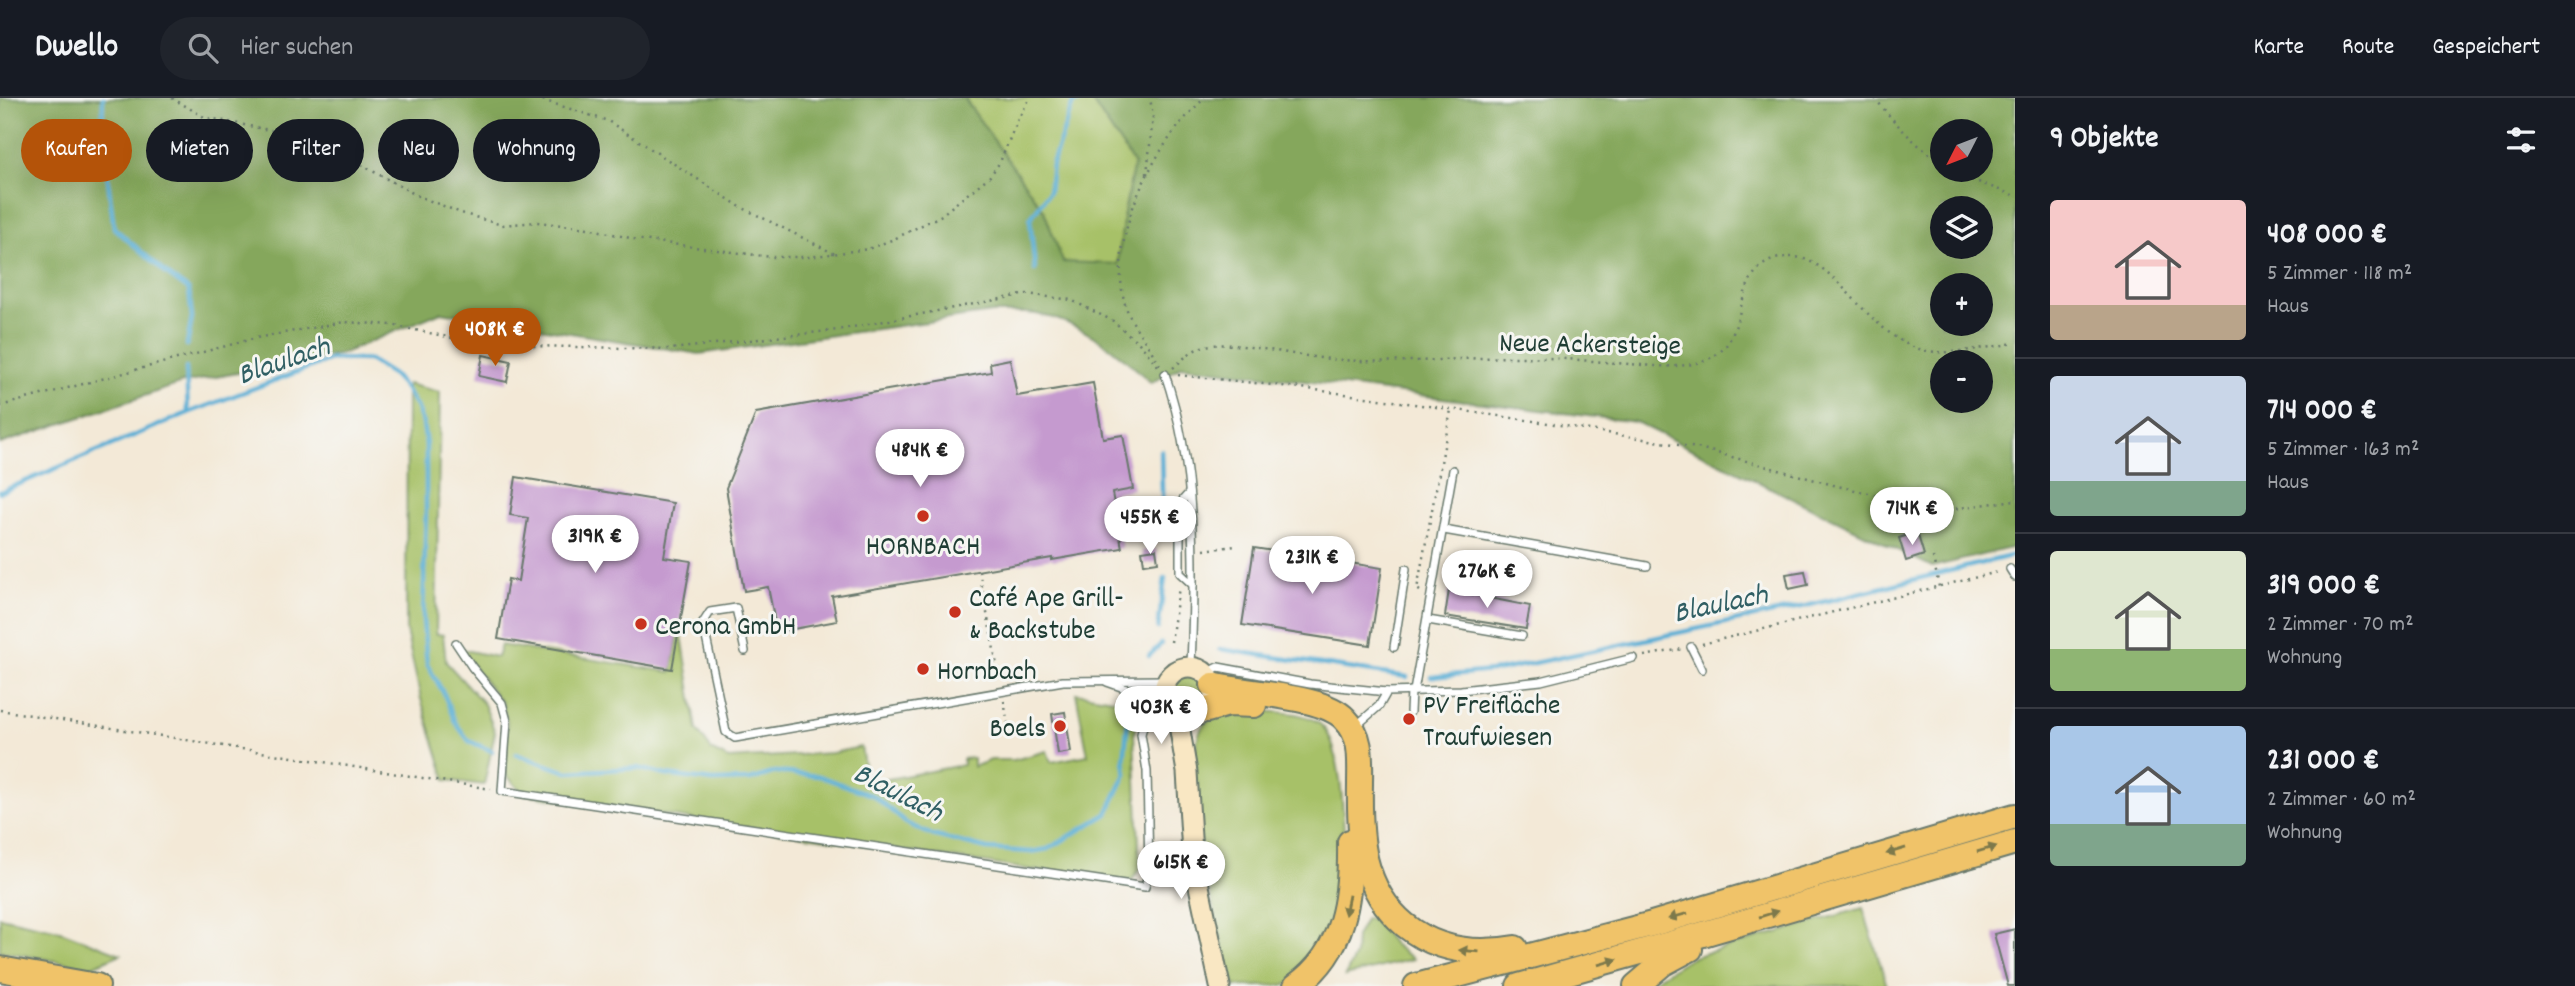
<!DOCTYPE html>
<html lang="de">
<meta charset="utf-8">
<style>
body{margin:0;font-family:Dekko,sans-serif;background:#20242c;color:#f1f3f6;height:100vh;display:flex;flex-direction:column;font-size:26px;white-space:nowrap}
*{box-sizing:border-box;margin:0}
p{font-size:23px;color:#9ea1a6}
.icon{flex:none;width:38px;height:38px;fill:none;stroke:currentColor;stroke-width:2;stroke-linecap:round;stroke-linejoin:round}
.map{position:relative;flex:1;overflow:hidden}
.sheet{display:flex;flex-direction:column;background:#171b24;width:560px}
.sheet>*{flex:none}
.banner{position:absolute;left:21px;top:21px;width:665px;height:63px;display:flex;gap:14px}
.needle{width:46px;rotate:228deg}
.controls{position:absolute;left:1930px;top:21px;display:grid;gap:14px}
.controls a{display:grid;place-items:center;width:63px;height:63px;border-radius:50%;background:#171b24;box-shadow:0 7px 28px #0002;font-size:35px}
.price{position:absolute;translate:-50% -60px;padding:0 16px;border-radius:24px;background:#fff;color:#222;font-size:23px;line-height:46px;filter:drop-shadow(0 2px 4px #0008)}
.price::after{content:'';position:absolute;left:50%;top:42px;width:21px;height:16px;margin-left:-10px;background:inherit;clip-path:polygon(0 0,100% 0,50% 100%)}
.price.selected{background:#b45309;color:#fff}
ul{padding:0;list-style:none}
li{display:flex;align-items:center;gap:21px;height:175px;padding:0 35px}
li+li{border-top:2px solid #363941}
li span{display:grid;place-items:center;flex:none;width:196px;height:140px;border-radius:7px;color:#555}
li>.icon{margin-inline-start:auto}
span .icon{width:84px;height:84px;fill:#fffc;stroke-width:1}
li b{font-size:30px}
h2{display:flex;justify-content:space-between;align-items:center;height:84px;padding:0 35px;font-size:30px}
.tag{padding:0 24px;border-radius:32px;background:#171b24;box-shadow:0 7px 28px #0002;font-size:24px;line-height:63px}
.tag.selected{background:#b45309;color:#fff}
header{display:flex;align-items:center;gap:42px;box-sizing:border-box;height:98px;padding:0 35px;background:#171b24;border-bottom:2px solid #363941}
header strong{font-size:33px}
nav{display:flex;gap:38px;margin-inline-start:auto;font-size:24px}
.search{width:490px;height:63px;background:#20242c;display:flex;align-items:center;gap:18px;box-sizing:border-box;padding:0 24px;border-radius:38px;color:#9ea1a6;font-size:26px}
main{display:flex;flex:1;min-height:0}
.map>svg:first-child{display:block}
</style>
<header>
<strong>Dwello</strong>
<div class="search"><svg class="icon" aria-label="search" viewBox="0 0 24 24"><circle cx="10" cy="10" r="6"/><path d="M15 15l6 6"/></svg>Hier suchen</div>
<nav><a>Karte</a><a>Route</a><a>Gespeichert</a></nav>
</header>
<main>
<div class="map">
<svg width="2015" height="888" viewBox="0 0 2015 888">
<rect width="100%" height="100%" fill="#f6f6f2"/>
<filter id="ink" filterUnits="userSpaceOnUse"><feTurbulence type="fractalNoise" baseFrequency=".0143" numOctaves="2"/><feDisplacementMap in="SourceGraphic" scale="14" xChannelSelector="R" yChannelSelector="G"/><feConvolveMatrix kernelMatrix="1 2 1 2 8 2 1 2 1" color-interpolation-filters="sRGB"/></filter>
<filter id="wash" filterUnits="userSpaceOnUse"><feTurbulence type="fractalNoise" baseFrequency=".00686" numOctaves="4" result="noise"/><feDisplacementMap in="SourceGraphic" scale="28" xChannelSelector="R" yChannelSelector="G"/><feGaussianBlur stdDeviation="1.57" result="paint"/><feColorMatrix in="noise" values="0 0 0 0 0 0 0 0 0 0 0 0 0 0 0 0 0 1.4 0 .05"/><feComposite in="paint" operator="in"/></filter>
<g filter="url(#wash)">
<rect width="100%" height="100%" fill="#f3e9d7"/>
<g fill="#a7c168" stroke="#637f4e" stroke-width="2">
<polygon points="964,0 1090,0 1134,66 1124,115 1118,166 1063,165 1044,113"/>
<polygon points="407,286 440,294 436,536 443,537 446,564 484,606 495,634 484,687 446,682 421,601 406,533"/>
<polygon points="679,533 682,538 697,632 712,653 729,661 832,655 861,649 867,685 963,667 963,661 973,660 973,669 991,662 1014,662 1047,653 1051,664 1088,657 1076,595 1125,603 1139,611 1134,636 1140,770 1132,782 1120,785 524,696 506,677 507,623 502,605 460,551 497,559 501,547 671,574"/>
<circle cx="1189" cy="594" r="16"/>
<path d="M 1259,613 C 1279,615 1310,613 1324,630 C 1346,656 1347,773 1341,808 C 1339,818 1308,866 1300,876 C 1297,880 1292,883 1288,886 C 1278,888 1248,888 1235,888 C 1219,844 1171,656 1207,623 C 1219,612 1243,615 1259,613 Z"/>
<polygon points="1863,810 1887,888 1645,888 1689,860"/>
<polygon points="0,819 58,832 121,856 90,869 0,853"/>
<polygon points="1366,820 1374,822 1393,846 1413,861 1345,878 1355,858 1356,839"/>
</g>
<path fill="#85a75c" stroke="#527248" stroke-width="2" fill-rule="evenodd" d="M 0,0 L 964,0 L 1044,113 L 1063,164 L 1118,166 L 1124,115 L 1134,66 L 1090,0 L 2015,0 L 2015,449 L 1932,469 L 1636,324 L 1182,268 L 1151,285 C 1118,253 1082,224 1036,216 C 1022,214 1006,215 992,215 L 699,256 L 441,214 L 341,256 L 183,285 L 0,346 ZM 1942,33 L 1981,33 L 1981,72 L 1942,72 ZM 1942,110 L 1981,110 L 1981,149 L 1942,149 ZM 1942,187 L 1981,187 L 1981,226 L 1942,226 ZM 1942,264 L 1981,264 L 1981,303 L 1942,303 Z"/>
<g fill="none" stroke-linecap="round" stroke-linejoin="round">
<g stroke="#58aed5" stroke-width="4.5">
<polyline points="103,0 102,35 114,130 167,176 189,192 192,220 187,247"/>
<polyline points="1035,172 1030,121 1049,94 1052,66 1073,5 1089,0"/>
<polyline points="186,270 188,315"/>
<polyline points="1161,353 1163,430"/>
<polyline points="0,394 188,315 332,261 369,262 393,277 404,289 416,308 423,326 426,347 426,410 423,522 427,566 444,596 455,624 469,643 492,653"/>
<polyline points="1158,530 1165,480"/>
<polyline points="1220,551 1407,579"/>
<polyline points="1149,558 1161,546"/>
<polyline points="1431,579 1501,572 1806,508 2015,457"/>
<polyline points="516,656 567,674 638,670 666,677 713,683 750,682 776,674 819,678 874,698 906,725 932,737 987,751 1031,754 1048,751 1107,716 1126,676 1124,662 1129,612"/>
</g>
</g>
<g id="blocks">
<g fill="#c59acf">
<polygon points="483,257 511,263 507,284 479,278"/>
<polygon points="1010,261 1017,298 1093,285 1103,340 1123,337 1133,391 1112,395 1122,450 1052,462 1052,460 832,498 837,523 777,534 768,489 744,493 726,390 756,315 991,274 990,265"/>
<polygon points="516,379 673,405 664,459 691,463 672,571 498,541 508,481 518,483 528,420 510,417"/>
<polygon points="1917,434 1924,457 1906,463 1899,440"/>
<polygon points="1254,450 1382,470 1370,547 1242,527"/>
<polygon points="1156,451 1158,464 1144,466 1142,453"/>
<polygon points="1805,473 1808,487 1789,491 1786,476"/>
<polygon points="1449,492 1530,508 1526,531 1445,518"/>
<polygon points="1065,614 1071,654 1058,656 1052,616"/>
<polygon points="2015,831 2015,888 2008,888 1994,836"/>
</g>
</g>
</g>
<g filter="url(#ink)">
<use href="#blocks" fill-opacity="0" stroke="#69796d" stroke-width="2"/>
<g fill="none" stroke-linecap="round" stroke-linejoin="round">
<g stroke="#69796d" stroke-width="10">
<g id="lane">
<path d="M 1165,276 C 1197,370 1195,470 1191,568"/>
<polyline points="1189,395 1180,405 1180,475 1193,487"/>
<polyline points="1444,432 1647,468"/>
<polyline points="2010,471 2015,479"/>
<polyline points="1428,522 1522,538"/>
<polyline points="456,545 472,569 502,605 507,623 502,693 1145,789 1149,773 1147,673 1141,636 1151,598"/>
<polyline points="1394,549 1406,471"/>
<polyline points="1691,549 1702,571"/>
<polyline points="745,553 736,510 710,514 703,525 726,634 735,640 1063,583 1167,582"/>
<polyline points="1206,575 1218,569 1310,586 1387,594 1461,592 1541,583 1633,560"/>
<polyline points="1107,584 1167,605"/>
<polyline points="1414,593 1453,372"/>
<polyline points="1410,614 1411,593"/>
<polyline points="1357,627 1379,608 1387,594"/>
</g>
</g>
<g stroke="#69796d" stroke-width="23">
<g id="secondary">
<circle cx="1189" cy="594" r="25"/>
<polyline points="1177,615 1187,674 1192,755 1220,888"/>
</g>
</g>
<g stroke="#69796d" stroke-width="28">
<g id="highway">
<path d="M 1213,587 C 1247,596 1323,597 1345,621 C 1363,639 1360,662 1360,686 C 1359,739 1361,790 1405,827 C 1437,853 1476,857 1515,850"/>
<polyline points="1207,612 1228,606 1254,607"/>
<polyline points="0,871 97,888"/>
<path d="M 1296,888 C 1345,853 1351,799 1350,744"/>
<polyline points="1416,888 1652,826 2015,718"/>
<polyline points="1519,888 1669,846 2015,744"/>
<polyline points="1636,888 1662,866 1690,851"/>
</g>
</g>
<g stroke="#69796d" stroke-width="2.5" stroke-dasharray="2 5" stroke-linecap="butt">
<polyline points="172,0 204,19 304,39 349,60 418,98 461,115 502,127 537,124 588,130 634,141 771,159 809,159 868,151 894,141 940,118 990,78 1000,64 1018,21 1030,0"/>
<polyline points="536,0 608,23 739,108 835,156"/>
<path d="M 1875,0 C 1895,26 1916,47 1942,66"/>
<polyline points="1953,72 1973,82 2015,98"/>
<polyline points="1147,76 1153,18 1150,0"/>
<path d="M 1160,267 C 1149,247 1131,227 1125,206 C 1106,138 1155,44 1205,0"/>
<path d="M 1173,270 C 1186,259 1194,248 1213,247 C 1233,245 1255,250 1276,253 C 1304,258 1331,262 1359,263 C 1411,265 1462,260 1513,259 C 1552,259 1590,263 1629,266 C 1656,268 1692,273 1717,256 C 1749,234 1732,175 1775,161 C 1784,159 1792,158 1801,160 C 1822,166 1837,183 1851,198 C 1914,266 1928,259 2015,245"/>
<polyline points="1178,277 1302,290 1436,309 1554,326 1703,351 1837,388 1945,412 2015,402"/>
<polyline points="0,308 256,240 344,224 392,227 485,247 672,251 837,232 1027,196 1071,202 1113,223 1140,246 1158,268"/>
<polyline points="1204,452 1235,448"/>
<polyline points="1933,459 1939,489"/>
<polyline points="979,473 1000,583"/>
<polyline points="1420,493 1417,491 1451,312"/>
<polyline points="1171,544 1179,489"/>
<polyline points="1702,546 1998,474"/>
<polyline points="1644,558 1682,551"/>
<polyline points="1004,603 1011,643"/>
<polyline points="0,612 491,691"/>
</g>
<use href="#lane" stroke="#fff" stroke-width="7"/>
<use href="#secondary" stroke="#f9e7c3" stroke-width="19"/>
<use href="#highway" stroke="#f0c369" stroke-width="24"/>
</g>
<defs><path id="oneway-solid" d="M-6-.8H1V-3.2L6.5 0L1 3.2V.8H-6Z" transform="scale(1.75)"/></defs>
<g fill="#7d794c">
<use href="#oneway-solid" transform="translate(1987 751) rotate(-16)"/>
<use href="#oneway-solid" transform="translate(1896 753) rotate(163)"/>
<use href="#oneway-solid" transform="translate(1347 807) rotate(101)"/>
<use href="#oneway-solid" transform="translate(1769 816) rotate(-17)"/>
<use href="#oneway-solid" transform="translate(1678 818) rotate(164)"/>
<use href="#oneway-solid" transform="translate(1469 853) rotate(-175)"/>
<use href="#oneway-solid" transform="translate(1608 864) rotate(-16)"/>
</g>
</g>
<g fill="#c8321e" stroke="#f6f6f2" stroke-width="2.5">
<circle cx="923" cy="418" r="7"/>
<circle cx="955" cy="514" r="7"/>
<circle cx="641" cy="526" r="7"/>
<circle cx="923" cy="571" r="7"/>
<circle cx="1409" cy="621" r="7"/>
<circle cx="1060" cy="628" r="7"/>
</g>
<g text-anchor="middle" stroke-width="6" stroke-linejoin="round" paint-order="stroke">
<g font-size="28" fill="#1f3d34" stroke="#f6f6f2">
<text transform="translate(1590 244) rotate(1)" y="10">Neue Ackersteige</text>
</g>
<g font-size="28" fill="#1f3d34" stroke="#f6f6f2" text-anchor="start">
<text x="923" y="456" text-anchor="middle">HORNBACH</text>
<text x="969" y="508">Café Ape Grill-<tspan x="969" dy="32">&amp; Backstube</tspan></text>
<text x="655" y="536">Cerona GmbH</text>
<text x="937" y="581">Hornbach</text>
<text x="1423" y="615">PV Freifläche<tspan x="1423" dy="32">Traufwiesen</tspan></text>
<text x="1046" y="638" text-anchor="end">Boels</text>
</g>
<g font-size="30" font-style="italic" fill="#305f64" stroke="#f6f6f2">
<text transform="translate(283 261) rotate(-19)" y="10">Blaulach</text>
<text transform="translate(1720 504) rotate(-12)" y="10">Blaulach</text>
<text transform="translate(899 693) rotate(27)" y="10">Blaulach</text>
</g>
</g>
</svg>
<div class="controls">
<a><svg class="needle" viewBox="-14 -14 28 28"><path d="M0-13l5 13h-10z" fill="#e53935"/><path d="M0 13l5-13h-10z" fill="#9ea1a6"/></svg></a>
<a><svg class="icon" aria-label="layers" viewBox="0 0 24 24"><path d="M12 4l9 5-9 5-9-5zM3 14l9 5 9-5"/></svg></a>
<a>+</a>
<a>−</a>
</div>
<b class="price selected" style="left:495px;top:270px">408K €</b>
<b class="price" style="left:920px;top:391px">484K €</b>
<b class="price" style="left:1912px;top:449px">714K €</b>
<b class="price" style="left:1150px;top:458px">455K €</b>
<b class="price" style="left:595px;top:477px">319K €</b>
<b class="price" style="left:1312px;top:498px">231K €</b>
<b class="price" style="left:1487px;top:512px">276K €</b>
<b class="price" style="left:1161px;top:648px">403K €</b>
<b class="price" style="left:1181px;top:803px">615K €</b>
<div class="banner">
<a class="tag selected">Kaufen</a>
<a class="tag">Mieten</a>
<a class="tag">Filter</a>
<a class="tag">Neu</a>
<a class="tag">Wohnung</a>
</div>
</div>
<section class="sheet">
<h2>9 Objekte<svg class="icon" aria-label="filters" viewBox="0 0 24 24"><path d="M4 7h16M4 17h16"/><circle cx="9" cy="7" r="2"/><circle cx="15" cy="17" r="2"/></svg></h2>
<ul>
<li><span style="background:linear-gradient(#f6c9c9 75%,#b9a48a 0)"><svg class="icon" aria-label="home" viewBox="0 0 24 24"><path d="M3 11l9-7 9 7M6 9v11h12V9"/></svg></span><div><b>408 000 €</b><p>5 Zimmer · 118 m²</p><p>Haus</p></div></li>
<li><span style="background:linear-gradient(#c9d6e8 75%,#7fa58c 0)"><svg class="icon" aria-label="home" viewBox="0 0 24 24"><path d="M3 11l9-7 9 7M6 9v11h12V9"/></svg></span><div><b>714 000 €</b><p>5 Zimmer · 163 m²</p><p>Haus</p></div></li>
<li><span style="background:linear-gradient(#dfe7d0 70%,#8fb573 0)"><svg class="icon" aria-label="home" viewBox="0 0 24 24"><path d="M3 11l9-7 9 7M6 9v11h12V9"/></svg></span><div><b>319 000 €</b><p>2 Zimmer · 70 m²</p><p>Wohnung</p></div></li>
<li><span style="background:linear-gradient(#a9c7e8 70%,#7fa58c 0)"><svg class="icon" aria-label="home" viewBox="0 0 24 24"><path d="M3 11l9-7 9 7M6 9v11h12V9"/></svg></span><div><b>231 000 €</b><p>2 Zimmer · 60 m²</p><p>Wohnung</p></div></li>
</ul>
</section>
</main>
